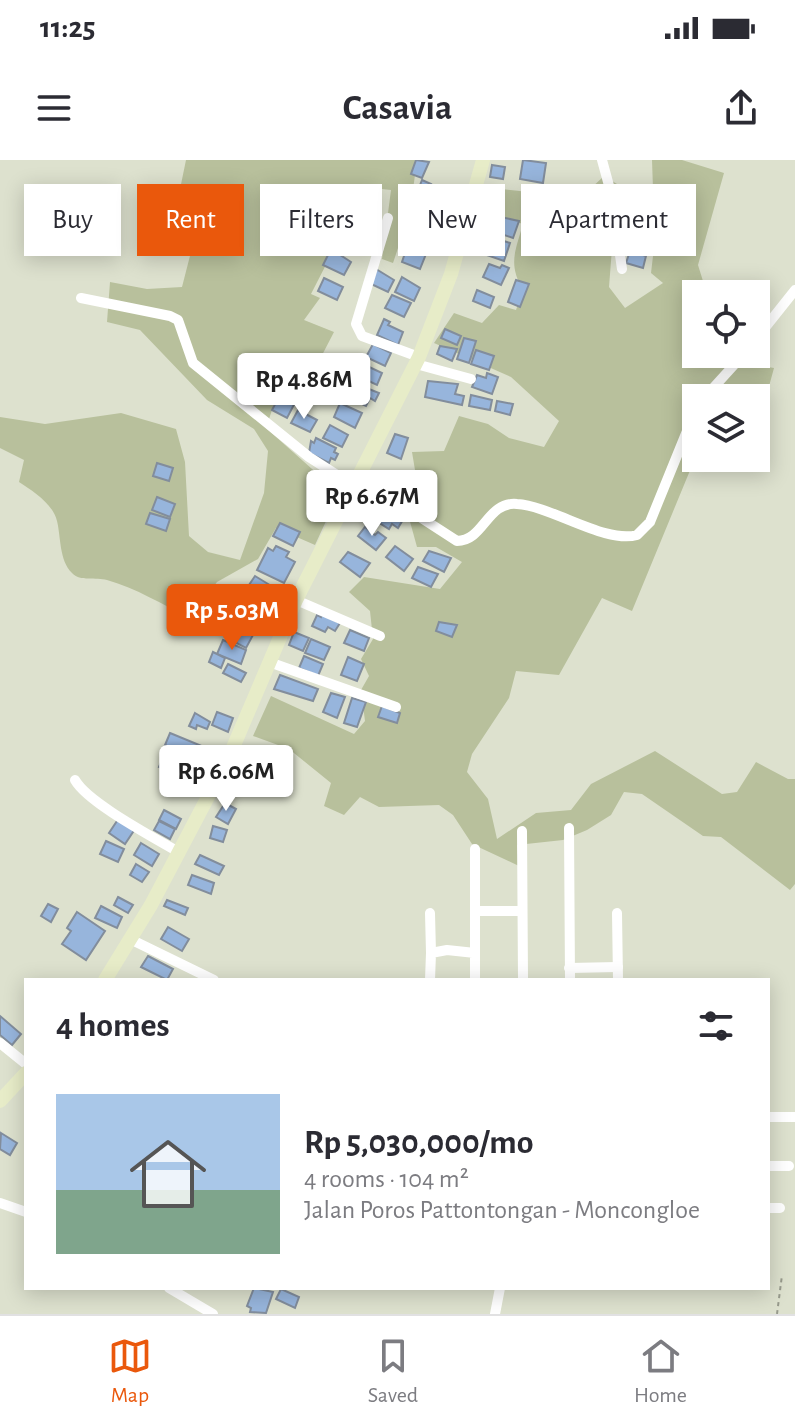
<!DOCTYPE html>
<meta charset="utf-8">
<style>
body{margin:0;font-family:"Alegreya Sans",sans-serif;background:#f2f2f3;color:#2b2b33;height:100vh;display:flex;flex-direction:column;font-size:30px;white-space:nowrap}
*{box-sizing:border-box;margin:0}
p{font-size:26px;color:#7c7c81}
.icon{flex:none;width:44px;height:44px;fill:none;stroke:currentColor;stroke-width:2;stroke-linecap:round;stroke-linejoin:round}
.map{position:relative;flex:1;overflow:hidden}
.panel{position:absolute;left:24px;top:818px;width:746px;height:312px;display:flex;flex-direction:column;background:#fff;border-radius:0px;box-shadow:0 4px 20px #0003}
.panel>*{flex:none}
.banner{position:absolute;left:24px;top:24px;width:748px;height:72px;display:flex;gap:16px}
.tools{position:absolute;left:682px;top:120px;display:grid;gap:16px}
.tools a{display:grid;place-items:center;width:88px;height:88px;border-radius:0px;background:#fff;box-shadow:0 4px 20px #0003;font-size:40px}
.price{position:absolute;translate:-50% -68px;padding:0 18px;border-radius:8px;background:#fff;color:#222;font-size:26px;line-height:52px;filter:drop-shadow(0 2px 4px #0008)}
.price::after{content:'';position:absolute;left:50%;top:48px;width:24px;height:18px;margin-left:-12px;background:inherit;clip-path:polygon(0 0,100% 0,50% 100%)}
.price.active{background:#ea580c;color:#fff}
ul{padding:0;list-style:none}
li{display:flex;align-items:center;gap:24px;height:200px;padding:0 32px}
li+li{border-top:2px solid #e1e1e2}
li span{display:grid;place-items:center;flex:none;width:224px;height:160px;border-radius:0px;color:#555}
li>.icon{margin-inline-start:auto}
span .icon{width:96px;height:96px;fill:#fffc;stroke-width:1}
li b{font-size:34px}
h2{display:flex;justify-content:space-between;align-items:center;height:96px;padding:0 32px;font-size:34px}
.chip{padding:0 28px;border-radius:0px;background:#fff;box-shadow:0 4px 20px #0003;font-size:28px;line-height:72px}
.chip.active{background:#ea580c;color:#fff}
.status{display:flex;justify-content:space-between;align-items:center;height:56px;padding:0 40px;background:#fff;direction:ltr}
.status svg{height:22px;fill:currentColor}
header{display:flex;justify-content:space-between;align-items:center;height:104px;padding:0 32px;background:#fff;font-size:36px;font-weight:700}
.dock{display:flex;justify-content:space-around;align-items:center;height:112px;border-top:2px solid #e1e1e2;background:#fff;font-size:22px;color:#7c7c81}
.dock a{display:grid;justify-items:center;gap:4px}
.dock .active{color:#ea580c}
.map>svg:first-child{display:block}
</style>
<div class="status"><b>11:25</b><svg viewBox="0 0 49 12"><path d="M0 12V9h3v3zM5 12V6h3v6zM10 12V3h3v9zM15 12V0h3v12zM26 1h20v11H26zM47 4h2v5h-2z"/></svg></div>
<header><svg class="icon" aria-label="menu" viewBox="0 0 24 24"><path d="M4 6h16M4 12h16M4 18h16"/></svg>Casavia<svg class="icon" aria-label="share" viewBox="0 0 24 24"><path d="M12 15V3M7 8l5-5 5 5M5 13v7h14v-7"/></svg></header>
<div class="map">
<svg width="795" height="1154" viewBox="0 0 795 1154">
<rect width="100%" height="100%" fill="#dde1ce"/>
<g fill="#b8c09c">
<path d="M 186,0 L 417,0 L 410,52 L 393,103 L 382,99 L 391,30 L 372,28 L 359,60 L 332,57 L 327,81 L 333,91 L 311,134 L 320,138 L 304,160 L 334,172 L 319,201 L 308,202 L 303,216 L 284,214 L 266,268 L 339,333 L 315,385 L 276,368 L 258,399 L 217,422 L 190,458 C 163,445 136,428 107,420 C 96,417 80,422 72,413 C 59,400 61,377 57,361 C 53,344 33,331 19,322 L 24,300 L 0,288 L 0,257 L 45,264 L 121,253 L 176,269 L 185,302 L 189,376 L 208,392 L 240,400 L 264,333 L 268,291 L 254,269 L 207,240 L 140,170 L 107,162 L 110,122 L 147,129 L 182,127 L 192,88 L 224,91 L 223,71 L 216,53 L 186,50 L 179,34 Z"/>
<path d="M 652,0 L 682,0 L 724,13 L 698,105 L 707,134 L 696,134 L 696,194 L 723,194 L 721,199 L 774,208 L 756,274 L 756,238 L 696,238 L 696,298 L 749,299 L 691,308 L 632,451 L 602,438 L 559,515 L 516,511 L 509,538 L 472,594 L 467,612 L 488,639 L 497,679 L 536,653 L 571,650 L 591,624 L 655,591 L 722,634 L 737,632 L 756,602 L 788,619 L 795,619 L 795,724 L 790,730 L 721,677 L 703,676 L 642,634 L 624,632 L 611,655 L 587,670 L 563,680 L 517,685 L 519,706 L 472,684 L 453,655 L 439,645 L 379,647 L 360,637 L 344,655 L 324,646 L 331,623 L 289,589 L 253,576 L 271,536 L 354,574 L 365,561 L 361,530 L 369,516 L 361,499 L 373,479 L 370,451 L 349,432 L 364,417 L 440,429 L 462,402 L 436,387 L 417,387 L 409,358 L 420,340 L 412,292 L 444,291 L 459,256 L 488,264 L 509,278 L 544,287 L 559,261 L 511,217 L 434,183 L 454,153 L 482,163 L 499,145 L 516,150 L 523,130 C 508,104 515,92 523,64 L 476,49 L 483,27 L 538,33 L 563,28 L 588,31 L 604,16 L 617,24 L 609,127 L 625,148 L 663,123 L 651,113 L 655,79 L 625,77 L 622,71 L 626,54 L 654,58 Z"/>
</g>
<g fill="#97b5dc" stroke="#828d9c" stroke-width="2">
<polygon points="416,0 429,2 422,18 411,14"/>
<polygon points="523,0 546,3 543,23 520,19"/>
<polygon points="492,5 505,7 503,19 490,17"/>
<polygon points="422,20 431,24 429,28 446,31 436,47 415,38"/>
<polygon points="344,47 352,51 349,57 366,61 363,68 359,66 355,74 332,63"/>
<polygon points="422,49 439,55 435,66 418,60"/>
<polygon points="491,55 519,61 513,78 487,69"/>
<polygon points="631,65 648,68 646,78 629,75"/>
<polygon points="485,80 502,85 504,81 510,83 504,101 481,93"/>
<polygon points="407,87 426,94 420,109 402,102"/>
<polygon points="331,89 351,102 344,115 323,105"/>
<polygon points="630,91 646,96 643,108 626,103"/>
<polygon points="489,104 500,108 502,105 509,108 501,125 483,117"/>
<polygon points="376,109 394,120 388,132 369,123"/>
<polygon points="402,117 420,128 414,141 395,132"/>
<polygon points="324,118 343,127 337,140 318,131"/>
<polygon points="516,120 529,124 520,147 508,142"/>
<polygon points="477,130 494,137 490,148 473,141"/>
<polygon points="392,135 411,143 404,157 385,148"/>
<polygon points="384,159 390,162 388,165 403,172 398,185 377,175"/>
<polygon points="445,169 461,176 457,185 441,178"/>
<polygon points="464,178 476,181 469,203 457,199"/>
<polygon points="373,184 391,193 385,206 366,197"/>
<polygon points="440,186 457,189 452,201 437,194"/>
<polygon points="476,190 494,196 489,210 471,204"/>
<polygon points="311,199 332,207 326,222 305,214"/>
<polygon points="363,199 369,202 367,206 382,213 377,225 356,215"/>
<polygon points="487,213 498,217 492,234 472,227 477,215 486,218"/>
<polygon points="428,221 458,224 455,234 464,236 462,245 425,237"/>
<polygon points="354,223 379,233 375,241 370,238 366,246 347,237"/>
<polygon points="283,229 298,237 287,258 272,250"/>
<polygon points="471,235 492,240 490,250 469,246"/>
<polygon points="497,241 513,244 510,255 495,251"/>
<polygon points="340,243 362,253 355,268 334,257"/>
<polygon points="298,250 317,260 310,272 291,263"/>
<polygon points="330,265 348,275 342,287 323,278"/>
<polygon points="395,274 408,278 401,299 387,293"/>
<polygon points="316,278 336,288 334,292 338,294 335,300 331,298 329,303 309,293 311,281 314,283"/>
<polygon points="157,303 173,308 169,321 153,316"/>
<polygon points="157,337 175,344 170,357 152,350"/>
<polygon points="381,347 404,358 398,368 392,364 389,369 373,359"/>
<polygon points="150,353 170,359 166,371 146,364"/>
<polygon points="280,363 300,372 293,386 273,376"/>
<polygon points="365,367 375,375 378,372 386,378 376,390 358,376"/>
<polygon points="276,386 289,392 286,397 295,402 284,423 257,410 268,388 273,391"/>
<polygon points="395,386 413,399 404,411 386,397"/>
<polygon points="429,391 451,398 444,412 423,401"/>
<polygon points="348,392 370,403 360,417 340,402"/>
<polygon points="418,407 438,414 431,427 412,418"/>
<polygon points="255,416 273,427 265,440 247,428"/>
<polygon points="245,442 275,459 269,468 239,451"/>
<polygon points="225,449 236,455 230,465 219,458"/>
<polygon points="322,454 340,463 335,471 328,467 325,472 312,466 317,455 321,457"/>
<polygon points="439,462 457,465 452,477 436,471"/>
<polygon points="232,463 253,475 246,488 225,477"/>
<polygon points="350,470 369,478 364,491 344,483"/>
<polygon points="294,472 309,478 303,491 289,485"/>
<polygon points="311,479 330,487 324,500 305,493"/>
<polygon points="223,480 246,490 241,504 217,494"/>
<polygon points="213,492 225,498 221,508 209,502"/>
<polygon points="304,496 323,504 318,516 299,508"/>
<polygon points="348,497 364,504 357,521 341,515"/>
<polygon points="228,504 246,513 241,522 223,513"/>
<polygon points="280,515 318,529 313,541 274,529"/>
<polygon points="331,533 345,537 337,558 323,552"/>
<polygon points="352,538 366,542 357,567 344,563"/>
<polygon points="382,546 400,553 397,563 378,557"/>
<polygon points="217,552 233,558 228,572 212,565"/>
<polygon points="195,553 210,562 207,569 197,565 196,569 189,566"/>
<polygon points="170,573 209,589 204,602 165,585"/>
<polygon points="167,588 188,596 179,615 159,607"/>
<polygon points="225,643 236,649 228,664 216,657"/>
<polygon points="164,650 181,659 176,669 159,660"/>
<polygon points="119,658 135,669 125,684 109,673"/>
<polygon points="159,661 175,669 170,679 154,670"/>
<polygon points="213,666 227,670 223,682 210,678"/>
<polygon points="106,681 124,689 118,702 100,694"/>
<polygon points="141,683 159,694 152,706 134,695"/>
<polygon points="200,695 224,706 219,715 195,704"/>
<polygon points="136,704 149,712 142,722 130,715"/>
<polygon points="192,715 214,723 211,734 188,725"/>
<polygon points="118,737 133,745 128,753 114,745"/>
<polygon points="167,740 188,748 185,755 164,746"/>
<polygon points="48,744 58,749 51,762 41,756"/>
<polygon points="101,746 122,757 117,768 95,758"/>
<polygon points="77,752 105,771 86,800 62,784 71,771 67,768"/>
<polygon points="168,767 189,779 182,791 161,779"/>
<polygon points="148,796 173,809 167,820 141,807"/>
<polygon points="0,856 21,874 12,885 0,875"/>
<polygon points="1,973 17,983 10,995 0,989"/>
<polygon points="254,1128 273,1132 266,1153 250,1152 251,1148 247,1146"/>
<polygon points="281,1129 299,1137 295,1148 276,1139"/>
</g>
<g fill="none" stroke-linecap="round" stroke-linejoin="round">
<polyline stroke="#979a8c" stroke-width="2" stroke-dasharray="4 4" stroke-linecap="butt" points="777,1154 782,1115"/>
<g stroke="#fff" stroke-width="10">
<polyline points="602,0 611,33 622,109"/>
<polyline points="388,58 356,164 362,176 419,197"/>
<path d="M 81,138 L 170,156 L 178,160 L 193,203 L 309,297 L 354,326 L 386,335 L 457,381 C 484,381 487,341 517,344 C 552,346 605,384 637,375 L 650,362 L 696,249"/>
<polyline points="756,179 795,130"/>
<polyline points="416,204 471,219"/>
<polyline points="704,238 744,194"/>
<polyline points="296,440 380,476"/>
<polyline points="269,502 396,547"/>
<path d="M 75,620 C 88,643 155,678 180,693"/>
<polyline points="569,668 570,820"/>
<polyline points="522,671 523,820"/>
<polyline points="475,689 475,793"/>
<polyline points="475,751 522,751"/>
<polyline points="430,753 431,793"/>
<polyline points="617,753 618,820"/>
<polyline points="132,780 214,820"/>
<polyline points="569,808 618,807"/>
<polyline points="430,820 431,793 447,790 475,793 475,820"/>
<polyline points="0,883 26,904"/>
<polyline points="768,957 795,957"/>
<polyline points="768,1006 789,1006"/>
<polyline points="0,1043 26,1052"/>
<polyline points="768,1048 780,1048"/>
<polyline points="169,1128 213,1154"/>
<polyline points="495,1154 500,1128"/>
</g>
<g stroke="#e7ecc8" stroke-width="14">
<polyline points="105,820 151,745 229,597 296,440 419,197 451,114 483,0"/>
<polyline points="0,941 26,913"/>
</g>
</g>
</svg>
<div class="tools">
<a><svg class="icon" aria-label="locate" viewBox="0 0 24 24"><circle cx="12" cy="12" r="6"/><path d="M12 2v4M12 18v4M2 12h4M18 12h4"/></svg></a>
<a><svg class="icon" aria-label="layers" viewBox="0 0 24 24"><path d="M12 4l9 5-9 5-9-5zM3 14l9 5 9-5"/></svg></a>
</div>
<b class="price" style="left:304px;top:261px">Rp 4.86M</b>
<b class="price" style="left:372px;top:378px">Rp 6.67M</b>
<b class="price active" style="left:232px;top:492px">Rp 5.03M</b>
<b class="price" style="left:226px;top:653px">Rp 6.06M</b>
<div class="banner">
<a class="chip">Buy</a>
<a class="chip active">Rent</a>
<a class="chip">Filters</a>
<a class="chip">New</a>
<a class="chip">Apartment</a>
</div>
<section class="panel">
<h2>4 homes<svg class="icon" aria-label="filters" viewBox="0 0 24 24"><path d="M4 7h16M4 17h16"/><circle cx="9" cy="7" r="2"/><circle cx="15" cy="17" r="2"/></svg></h2>
<ul>
<li><span style="background:linear-gradient(#a9c7e8 60%,#7fa58c 0)"><svg class="icon" aria-label="home" viewBox="0 0 24 24"><path d="M3 11l9-7 9 7M6 9v11h12V9"/></svg></span><div><b>Rp 5,030,000/mo</b><p>4 rooms · 104 m²</p><p>Jalan Poros Pattontongan - Moncongloe</p></div></li>
</ul>
</section>
</div>
<nav class="dock">
<a class="active"><svg class="icon" aria-label="map" viewBox="0 0 24 24"><path d="M3 6l6-2 6 2 6-2v14l-6 2-6-2-6 2zM9 4v14M15 6v14"/></svg>Map</a>
<a><svg class="icon" aria-label="saved" viewBox="0 0 24 24"><path d="M7 4h10v16l-5-4-5 4z"/></svg>Saved</a>
<a><svg class="icon" aria-label="home" viewBox="0 0 24 24"><path d="M3 11l9-7 9 7M6 9v11h12V9"/></svg>Home</a>
</nav>
